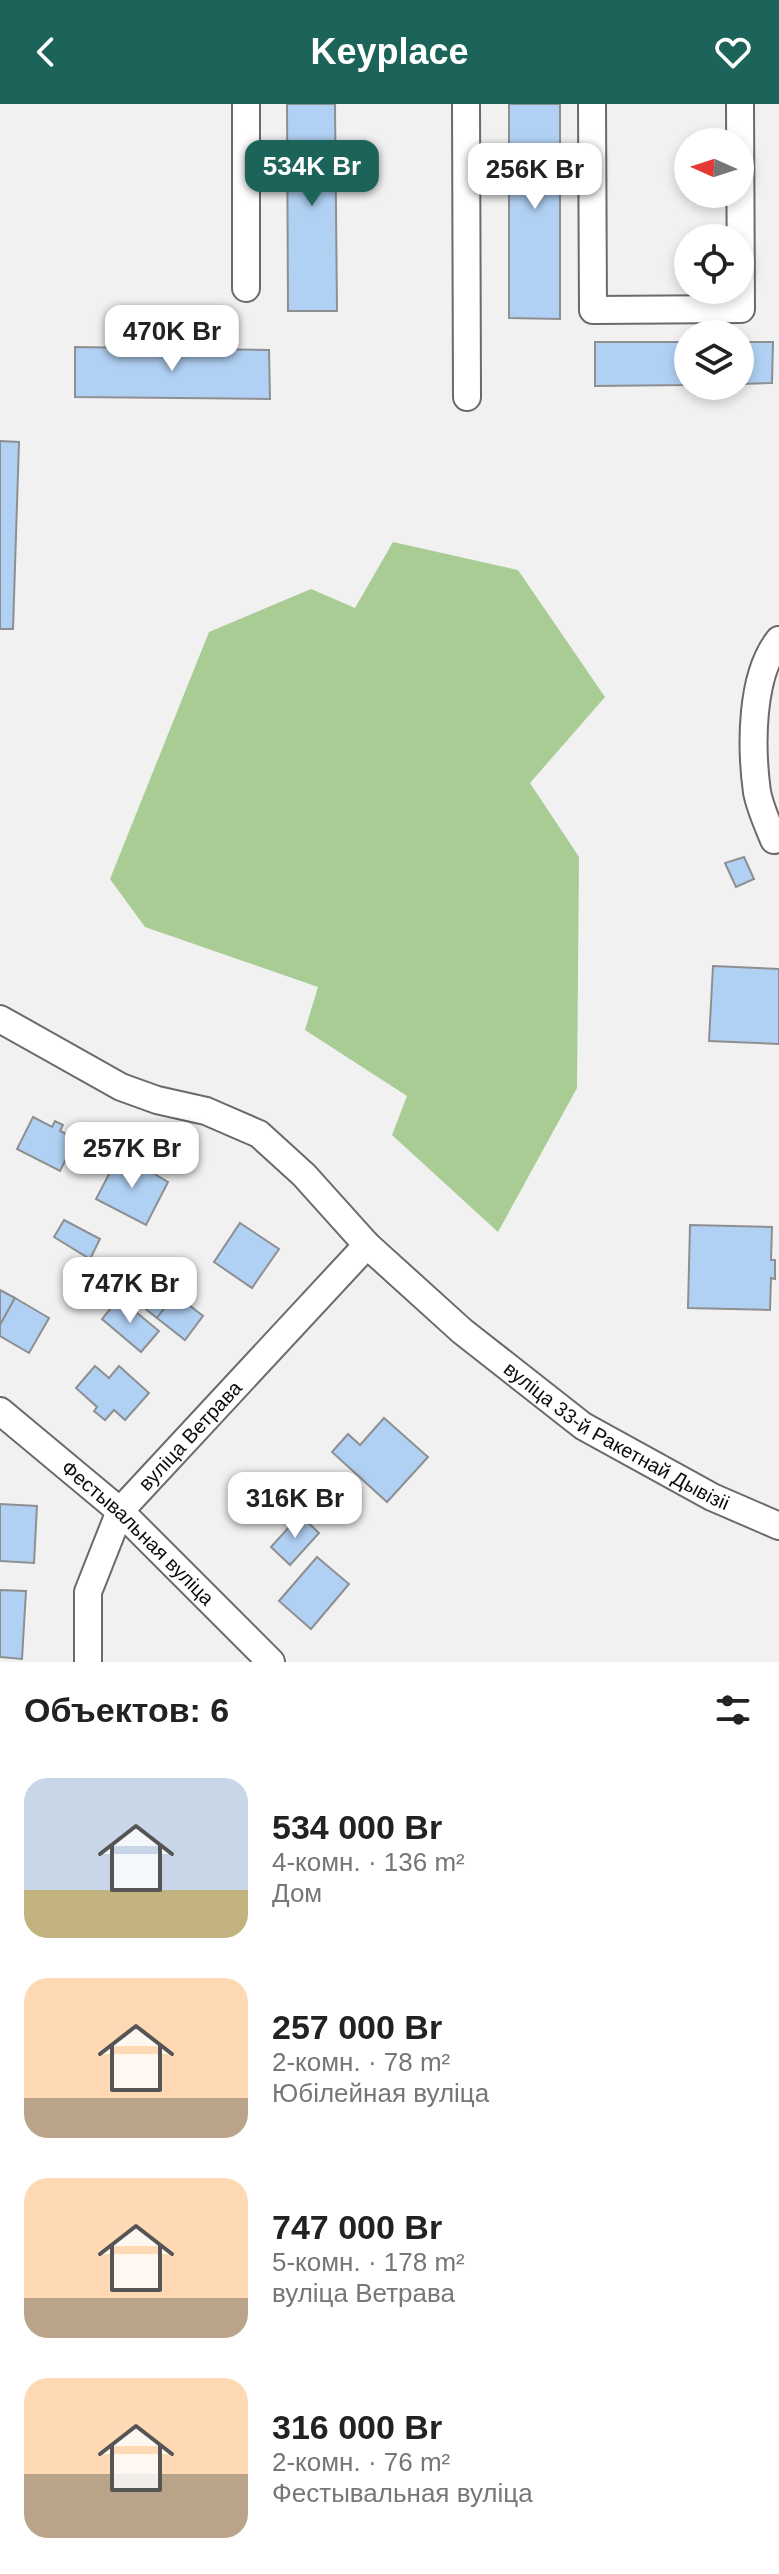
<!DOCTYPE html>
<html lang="ru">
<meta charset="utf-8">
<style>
body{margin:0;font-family:Arial,sans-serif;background:#f2f2f2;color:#222;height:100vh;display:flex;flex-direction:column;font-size:30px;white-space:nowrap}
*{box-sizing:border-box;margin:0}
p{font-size:26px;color:#767676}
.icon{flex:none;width:44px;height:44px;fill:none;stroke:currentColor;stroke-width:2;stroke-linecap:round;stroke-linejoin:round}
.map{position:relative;height:1558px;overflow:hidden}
.panel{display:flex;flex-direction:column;background:#fff;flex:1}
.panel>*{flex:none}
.needle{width:52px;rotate:273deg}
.controls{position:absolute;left:674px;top:24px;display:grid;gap:16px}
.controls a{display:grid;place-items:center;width:80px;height:80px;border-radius:50%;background:#fff;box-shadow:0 4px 12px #0003;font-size:40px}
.price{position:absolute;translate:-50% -68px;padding:0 18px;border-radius:16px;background:#fff;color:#222;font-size:26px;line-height:52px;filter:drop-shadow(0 2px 4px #0008)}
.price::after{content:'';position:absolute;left:50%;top:48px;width:24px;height:18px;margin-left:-12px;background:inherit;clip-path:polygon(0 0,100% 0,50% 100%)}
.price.current{background:#1c6459;color:#fff}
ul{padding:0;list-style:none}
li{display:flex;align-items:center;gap:24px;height:200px;padding:0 24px}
li span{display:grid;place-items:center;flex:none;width:224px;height:160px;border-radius:24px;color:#555}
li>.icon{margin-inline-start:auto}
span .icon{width:96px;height:96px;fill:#fffc;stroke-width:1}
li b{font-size:34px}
h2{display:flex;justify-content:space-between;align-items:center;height:96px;padding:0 24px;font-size:34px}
header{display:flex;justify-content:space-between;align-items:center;height:104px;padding:0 24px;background:#1c6459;color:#fff;font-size:36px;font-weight:700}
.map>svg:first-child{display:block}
</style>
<header><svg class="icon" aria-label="back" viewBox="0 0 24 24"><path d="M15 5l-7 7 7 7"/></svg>Keyplace<svg class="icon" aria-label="heart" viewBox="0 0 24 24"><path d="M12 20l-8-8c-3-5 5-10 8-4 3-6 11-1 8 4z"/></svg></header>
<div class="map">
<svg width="779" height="1558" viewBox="0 0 779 1558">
<rect width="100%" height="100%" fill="#f1f1f2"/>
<polygon fill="#a8cc93" points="393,438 518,466 605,593 530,679 579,753 577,984 498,1128 392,1031 407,992 305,926 318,883 145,823 110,775 209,528 311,485 355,504"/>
<g fill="#b1d1f4" stroke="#8e8f90" stroke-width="2">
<polygon points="287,0 335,0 337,207 288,207"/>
<polygon points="509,0 560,0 560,215 509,214"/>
<polygon points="595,238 688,238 688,281 595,282"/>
<polygon points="740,238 773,238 772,279 740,280"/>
<polygon points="75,243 269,246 270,295 75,293"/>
<polygon points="0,337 19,338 13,525 0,525"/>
<polygon points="744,753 754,775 736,783 725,759"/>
<polygon points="713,862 779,865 779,940 709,937"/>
<polygon points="33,1013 52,1023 55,1017 63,1021 60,1027 76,1035 60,1067 17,1045"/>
<polygon points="120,1049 168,1078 146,1121 96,1095"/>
<polygon points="64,1116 100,1135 90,1155 54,1133"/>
<polygon points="240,1119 279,1145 252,1184 214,1158"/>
<polygon points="690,1121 772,1123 771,1156 775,1156 775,1175 771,1174 770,1206 688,1204"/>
<polygon points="150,1170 175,1190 157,1214 132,1194"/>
<polygon points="0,1186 15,1194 0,1221"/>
<polygon points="175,1190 203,1212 185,1236 157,1214"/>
<polygon points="15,1194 49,1214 29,1249 0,1232 0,1221"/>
<polygon points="119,1194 159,1227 141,1248 102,1215"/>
<polygon points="95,1262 109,1274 119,1262 149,1289 125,1316 114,1306 105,1316 94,1307 97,1303 76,1284"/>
<polygon points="384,1314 428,1353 387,1398 332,1348 348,1330 360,1341"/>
<polygon points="0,1400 37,1402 34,1459 0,1457"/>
<polygon points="300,1411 319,1429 290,1461 271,1443"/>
<polygon points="317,1453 349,1480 311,1525 279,1497"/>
<polygon points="0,1486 26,1487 22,1555 0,1553"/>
</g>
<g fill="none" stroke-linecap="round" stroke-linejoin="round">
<g stroke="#6a6a6b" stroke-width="30">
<g id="minor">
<polyline points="466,0 467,293"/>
<polyline points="592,0 593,206 741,205 740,0"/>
<polyline points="246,184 246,0"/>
<path d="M 774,736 C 768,721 760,704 757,688 C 751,644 750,572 779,536"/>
<path id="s1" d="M 0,915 L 121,983 L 157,996 L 206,1007 L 259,1030 L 304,1071 L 367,1141 L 462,1227 L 583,1322 L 712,1393 L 779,1422"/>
<path id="s2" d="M 0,1307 L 120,1407 L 271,1558"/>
<path id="s3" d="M 88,1558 L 88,1488 L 120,1407 L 367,1141"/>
</g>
</g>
<use href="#minor" stroke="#fff" stroke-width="26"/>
</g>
<g text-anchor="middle" stroke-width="6" stroke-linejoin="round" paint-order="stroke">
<g font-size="20" fill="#0b0c0c" stroke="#fff">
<text dy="7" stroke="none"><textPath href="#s1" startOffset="756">вуліца 33-й Ракетнай Дывізіі</textPath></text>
<text dy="7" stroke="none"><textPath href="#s3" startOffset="260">вуліца Ветрава</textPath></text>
<text dy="7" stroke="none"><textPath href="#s2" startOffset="184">Фестывальная вуліца</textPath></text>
</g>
</g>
</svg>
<div class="controls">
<a><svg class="needle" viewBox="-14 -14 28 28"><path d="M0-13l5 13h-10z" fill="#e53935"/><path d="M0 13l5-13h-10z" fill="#767676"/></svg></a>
<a><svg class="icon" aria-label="locate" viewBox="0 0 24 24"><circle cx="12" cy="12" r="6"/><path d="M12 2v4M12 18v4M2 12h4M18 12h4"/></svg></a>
<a><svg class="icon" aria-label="layers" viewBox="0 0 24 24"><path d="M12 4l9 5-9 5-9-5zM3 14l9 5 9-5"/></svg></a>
</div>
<b class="price current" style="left:312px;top:104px">534K Br</b>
<b class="price" style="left:535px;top:107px">256K Br</b>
<b class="price" style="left:172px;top:269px">470K Br</b>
<b class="price" style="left:132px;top:1086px">257K Br</b>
<b class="price" style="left:130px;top:1221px">747K Br</b>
<b class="price" style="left:295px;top:1436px">316K Br</b>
</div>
<section class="panel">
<h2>Объектов: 6<svg class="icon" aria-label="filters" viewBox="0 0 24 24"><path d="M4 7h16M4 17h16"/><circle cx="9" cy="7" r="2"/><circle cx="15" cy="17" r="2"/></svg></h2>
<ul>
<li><span style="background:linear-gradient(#c9d6e8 70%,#c2b280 0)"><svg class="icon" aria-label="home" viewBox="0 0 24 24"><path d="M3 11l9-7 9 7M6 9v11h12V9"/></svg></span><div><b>534 000 Br</b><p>4-комн. · 136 m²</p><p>Дом</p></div></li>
<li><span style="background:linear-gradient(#ffd9b3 75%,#b9a48a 0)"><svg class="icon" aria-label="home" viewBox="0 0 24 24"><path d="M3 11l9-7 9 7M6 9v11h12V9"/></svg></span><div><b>257 000 Br</b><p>2-комн. · 78 m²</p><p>Юбілейная вуліца</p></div></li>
<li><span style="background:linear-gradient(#ffd9b3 75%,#b9a48a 0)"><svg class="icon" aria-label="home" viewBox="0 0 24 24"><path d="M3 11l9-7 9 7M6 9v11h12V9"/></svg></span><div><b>747 000 Br</b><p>5-комн. · 178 m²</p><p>вуліца Ветрава</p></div></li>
<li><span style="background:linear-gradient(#ffd9b3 60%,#b9a48a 0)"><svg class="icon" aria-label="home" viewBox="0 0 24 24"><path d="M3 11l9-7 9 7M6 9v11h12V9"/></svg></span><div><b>316 000 Br</b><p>2-комн. · 76 m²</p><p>Фестывальная вуліца</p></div></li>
</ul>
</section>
